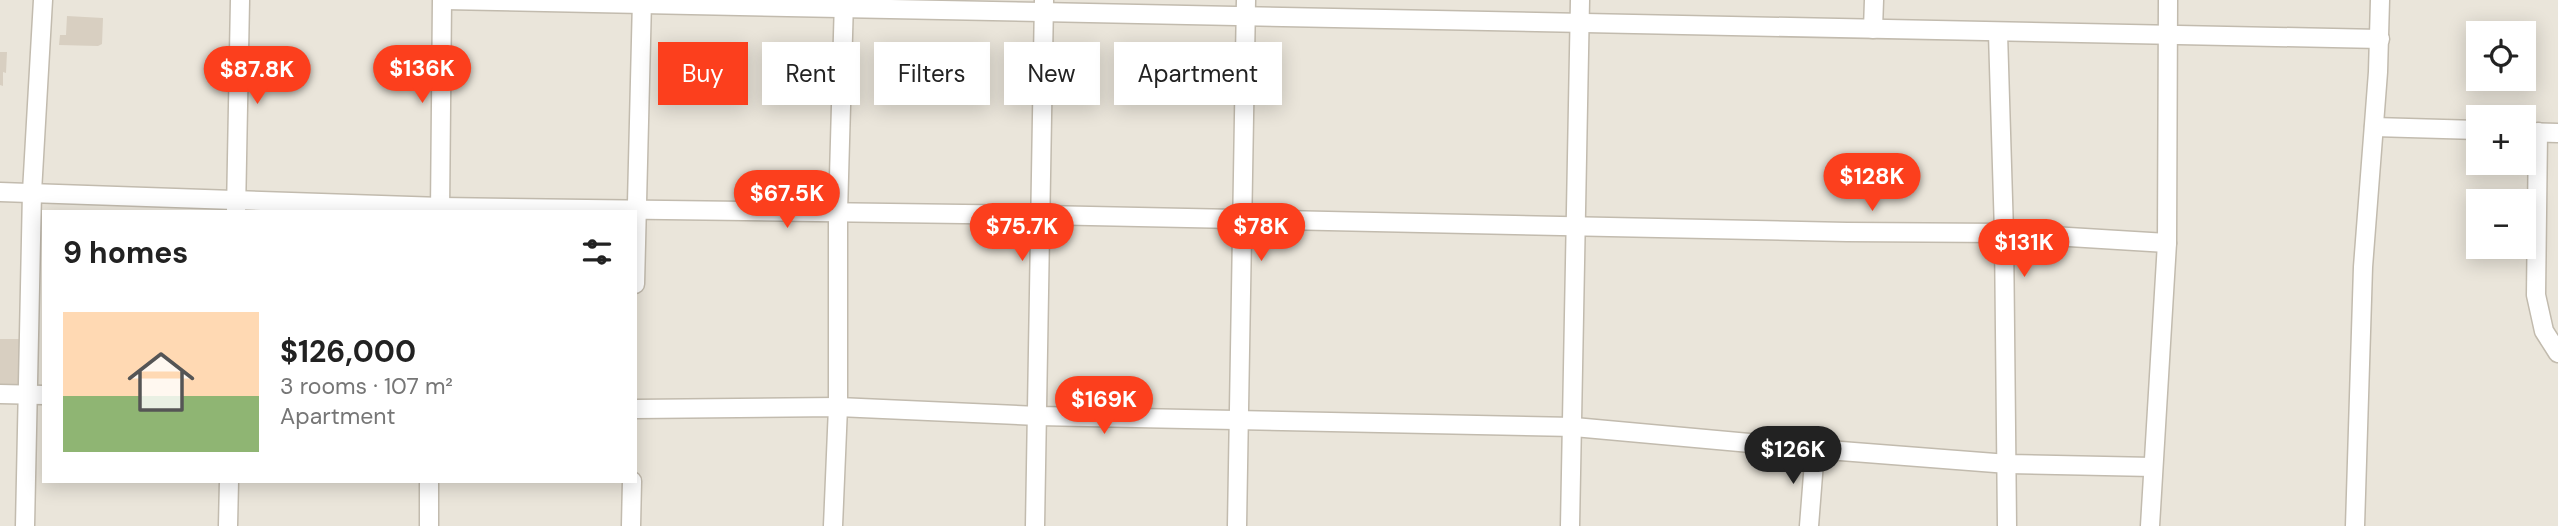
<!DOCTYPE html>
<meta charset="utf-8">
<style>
body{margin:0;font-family:"DM Sans",sans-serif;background:#f6f6f6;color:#222;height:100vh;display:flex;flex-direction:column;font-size:26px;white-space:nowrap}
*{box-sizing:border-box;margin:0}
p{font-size:23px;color:#767676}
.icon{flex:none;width:38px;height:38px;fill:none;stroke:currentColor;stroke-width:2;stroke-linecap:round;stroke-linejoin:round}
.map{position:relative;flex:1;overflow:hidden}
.side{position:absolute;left:42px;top:210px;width:595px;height:273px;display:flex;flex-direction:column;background:#fff;border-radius:0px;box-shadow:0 4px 18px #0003}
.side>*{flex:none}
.hud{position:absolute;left:658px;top:42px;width:665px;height:63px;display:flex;gap:14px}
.fabs{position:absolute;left:2466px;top:21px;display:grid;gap:14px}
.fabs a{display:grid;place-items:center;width:70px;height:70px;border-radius:0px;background:#fff;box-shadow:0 4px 18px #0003;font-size:35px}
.price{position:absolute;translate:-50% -60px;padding:0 16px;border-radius:24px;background:#fc3f1d;color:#fff;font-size:23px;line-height:46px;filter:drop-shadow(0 2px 4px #0008)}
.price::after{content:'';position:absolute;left:50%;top:42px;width:21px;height:16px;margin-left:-10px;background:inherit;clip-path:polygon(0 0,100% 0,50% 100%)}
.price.active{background:#222;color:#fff}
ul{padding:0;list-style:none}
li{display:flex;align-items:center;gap:21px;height:175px;padding:0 21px}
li+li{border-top:2px solid #e0e0e0}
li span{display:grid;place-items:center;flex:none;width:196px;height:140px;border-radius:0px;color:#555}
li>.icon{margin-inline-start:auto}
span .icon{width:84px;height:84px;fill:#fffc;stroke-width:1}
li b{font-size:30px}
h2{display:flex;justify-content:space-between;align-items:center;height:84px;padding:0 21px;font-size:30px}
.tag{padding:0 24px;border-radius:0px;background:#fff;box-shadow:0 4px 18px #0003;font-size:24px;line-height:63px}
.tag.active{background:#fc3f1d;color:#fff}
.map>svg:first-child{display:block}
</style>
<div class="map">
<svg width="2558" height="526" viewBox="0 0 2558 526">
<rect width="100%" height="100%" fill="#f6f3ec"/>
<path fill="#eae5da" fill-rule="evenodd" d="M 0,0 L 2558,0 L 2558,526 L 0,526 ZM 2478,33 L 2524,33 L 2524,79 L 2478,79 ZM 2478,117 L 2524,117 L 2524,163 L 2478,163 ZM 2478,201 L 2524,201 L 2524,247 L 2478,247 ZM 44,212 L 635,212 L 635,481 L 44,481 Z"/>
<g fill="#d8cfc1">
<polygon points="67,16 103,18 102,44 98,46 59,45 60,35 66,35"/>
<polygon points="0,52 7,52 6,73 3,72 3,86 0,85"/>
<polygon points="0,339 22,339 21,384 0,384"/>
</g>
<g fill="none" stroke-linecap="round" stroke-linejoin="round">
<g stroke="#c2bbae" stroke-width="21">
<g id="minor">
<polyline points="444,0 2380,39"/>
<polyline points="1873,29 1874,0"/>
<polyline points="1998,33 2004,233 2007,526"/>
<polyline points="2374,127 2478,130"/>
<polyline points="2524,132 2558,133"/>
<polyline points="2538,132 2536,295 2544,331 2558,353"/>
<polyline points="0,192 441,207 1042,215 1847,232 2004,233 2167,243"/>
<polyline points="236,212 240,0"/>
<polyline points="440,212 442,0"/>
<polyline points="635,284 642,0"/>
<polyline points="0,394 44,395"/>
<polyline points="635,409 838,407 1038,416 1574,427 1815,449 2008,464 2153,467"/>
<polyline points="25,526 32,192 43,0"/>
<polyline points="228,526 229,481"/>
<polyline points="429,526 429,481"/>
<polyline points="631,526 632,481"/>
<polyline points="833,526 838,407 838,212 844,0"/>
<polyline points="1035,526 1044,0"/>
<polyline points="1237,526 1246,0"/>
<polyline points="1570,526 1580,0"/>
<polyline points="1809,526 1815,449"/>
<polyline points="2150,526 2167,243 2168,0"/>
<polyline points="2355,526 2363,267 2378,72 2380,0"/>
</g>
</g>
<use href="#minor" stroke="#fff" stroke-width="18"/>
</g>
</svg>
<div class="fabs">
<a><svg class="icon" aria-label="locate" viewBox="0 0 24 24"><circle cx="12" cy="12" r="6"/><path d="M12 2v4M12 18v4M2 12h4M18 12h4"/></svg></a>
<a>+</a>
<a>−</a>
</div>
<b class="price" style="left:422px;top:105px">$136K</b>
<b class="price" style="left:257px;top:106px">$87.8K</b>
<b class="price" style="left:1872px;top:213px">$128K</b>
<b class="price" style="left:787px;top:230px">$67.5K</b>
<b class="price" style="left:1022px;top:263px">$75.7K</b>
<b class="price" style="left:1261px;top:263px">$78K</b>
<b class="price" style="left:2024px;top:279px">$131K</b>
<b class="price" style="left:1104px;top:436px">$169K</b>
<b class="price active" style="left:1793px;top:486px">$126K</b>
<div class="hud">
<a class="tag active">Buy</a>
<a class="tag">Rent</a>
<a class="tag">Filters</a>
<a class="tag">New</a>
<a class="tag">Apartment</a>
</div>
<section class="side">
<h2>9 homes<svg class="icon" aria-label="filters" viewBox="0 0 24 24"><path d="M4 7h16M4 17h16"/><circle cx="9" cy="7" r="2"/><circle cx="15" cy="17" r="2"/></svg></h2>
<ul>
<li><span style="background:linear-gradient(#ffd9b3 60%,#8fb573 0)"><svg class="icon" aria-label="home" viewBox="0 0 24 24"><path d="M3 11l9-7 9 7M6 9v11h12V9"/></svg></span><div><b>$126,000</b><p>3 rooms · 107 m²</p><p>Apartment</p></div></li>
</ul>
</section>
</div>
